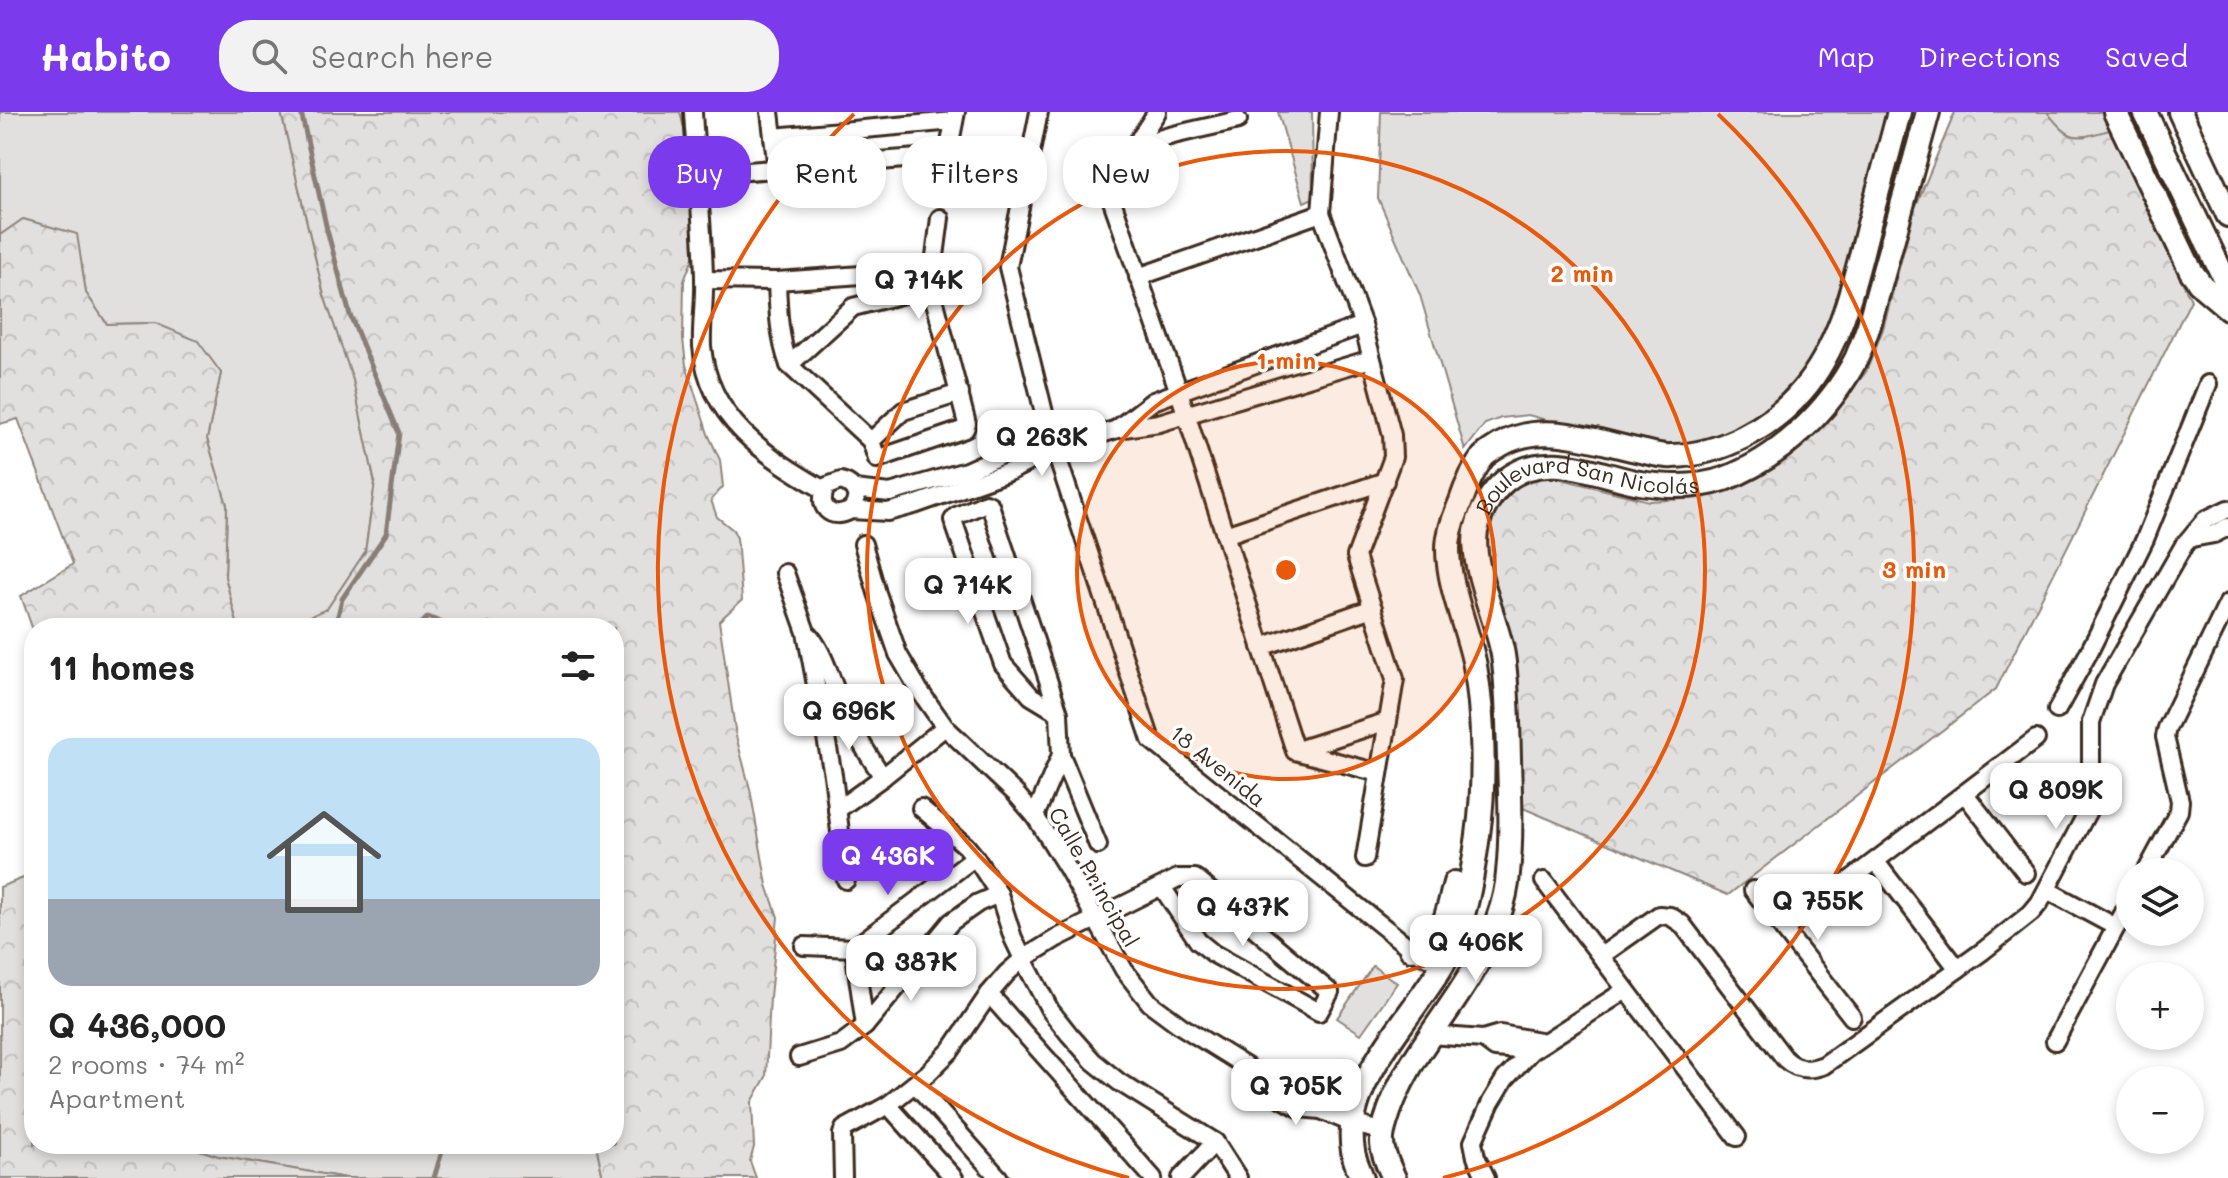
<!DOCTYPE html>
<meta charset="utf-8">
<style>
body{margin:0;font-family:Mali,sans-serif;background:#f2f2f2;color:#222;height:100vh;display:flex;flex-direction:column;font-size:30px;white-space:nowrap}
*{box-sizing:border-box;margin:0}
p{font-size:26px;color:#767676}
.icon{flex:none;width:44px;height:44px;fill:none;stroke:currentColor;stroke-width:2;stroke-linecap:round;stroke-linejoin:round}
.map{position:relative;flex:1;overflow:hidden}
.side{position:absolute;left:24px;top:506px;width:600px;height:536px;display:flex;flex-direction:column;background:#fff;border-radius:32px;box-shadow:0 4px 12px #0003}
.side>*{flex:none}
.hud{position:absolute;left:648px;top:24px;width:760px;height:72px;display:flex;gap:16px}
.controls{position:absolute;left:2116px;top:746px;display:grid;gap:16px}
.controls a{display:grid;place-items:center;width:88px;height:88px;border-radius:50%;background:#fff;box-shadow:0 4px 12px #0003;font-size:40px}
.price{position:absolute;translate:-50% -68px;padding:0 18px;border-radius:16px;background:#fff;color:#222;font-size:26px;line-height:52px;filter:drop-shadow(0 2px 4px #0008)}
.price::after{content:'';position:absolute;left:50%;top:48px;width:24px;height:18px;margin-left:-12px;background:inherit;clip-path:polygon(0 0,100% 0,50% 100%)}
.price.current{background:#7c3aed;color:#fff}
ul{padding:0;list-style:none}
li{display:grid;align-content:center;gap:16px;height:424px;padding:0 24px}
li span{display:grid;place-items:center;height:248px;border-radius:24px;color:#555}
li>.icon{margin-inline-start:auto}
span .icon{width:144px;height:144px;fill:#fffc;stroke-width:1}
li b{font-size:34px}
h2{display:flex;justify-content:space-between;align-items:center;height:96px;padding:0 24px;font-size:34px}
.tag{padding:0 28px;border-radius:32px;background:#fff;box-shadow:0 4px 12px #0003;font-size:28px;line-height:72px}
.tag.current{background:#7c3aed;color:#fff}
header{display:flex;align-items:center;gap:48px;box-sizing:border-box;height:112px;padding:0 40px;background:#7c3aed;color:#fff}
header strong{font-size:38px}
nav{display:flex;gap:44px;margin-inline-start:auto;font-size:28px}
.search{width:560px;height:72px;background:#f2f2f2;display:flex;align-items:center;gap:20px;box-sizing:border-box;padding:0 28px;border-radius:32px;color:#767676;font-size:30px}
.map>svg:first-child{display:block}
</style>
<header>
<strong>Habito</strong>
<div class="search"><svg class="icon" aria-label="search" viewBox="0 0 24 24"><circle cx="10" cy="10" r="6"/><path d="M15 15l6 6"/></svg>Search here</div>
<nav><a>Map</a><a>Directions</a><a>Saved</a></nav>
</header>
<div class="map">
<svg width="2228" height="1066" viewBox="0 0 2228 1066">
<defs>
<pattern id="forest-crowns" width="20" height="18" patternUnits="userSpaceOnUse" patternTransform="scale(2)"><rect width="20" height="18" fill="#e2e0de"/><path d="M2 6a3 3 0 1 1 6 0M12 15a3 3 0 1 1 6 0" fill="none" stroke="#c3c0be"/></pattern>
</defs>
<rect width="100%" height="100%" fill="#fff"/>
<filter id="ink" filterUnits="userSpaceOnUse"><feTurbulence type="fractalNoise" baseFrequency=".0125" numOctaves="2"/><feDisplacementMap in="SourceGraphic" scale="16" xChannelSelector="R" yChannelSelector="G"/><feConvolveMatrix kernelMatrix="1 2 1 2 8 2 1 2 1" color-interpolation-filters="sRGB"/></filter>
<g filter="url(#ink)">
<g fill="#e2e0de" stroke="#8e857e" stroke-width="2">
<polygon points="0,0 281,0 324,183 353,268 375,371 365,440 327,497 284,516 237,511 225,465 227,393 207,327 221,261 155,211 107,212 86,181 76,122 23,107 0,123"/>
<polygon points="1278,0 1312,0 1313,86 1304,90"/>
<polygon points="1381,0 1887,0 1838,187 1814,243 1792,279 1767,301 1729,320 1695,334 1665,335 1624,329 1528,303 1501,306 1485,312 1465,338 1420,183 1378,86"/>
<path d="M 2047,0 L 2101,0 L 2110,18 C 2074,28 2071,30 2047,0 Z"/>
<polygon points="2120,0 2136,0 2218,177 2203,168"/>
<polygon points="1373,854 1397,871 1361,922 1337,906"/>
<polygon points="181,1032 596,1032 603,1066 346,1066 217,1044"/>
</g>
<g fill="url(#forest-crowns)" stroke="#8e857e" stroke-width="2">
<polygon points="281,0 680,0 686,24 692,94 702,123 684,169 683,227 686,253 708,322 720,348 723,375 711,388 717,405 733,418 737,426 742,488 719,509 736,624 750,677 767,773 778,805 770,885 766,965 752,990 754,1035 750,1049 756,1066 603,1066 596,1032 614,1032 614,516 284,516 327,497 365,440 375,371 353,268 324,183"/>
<path d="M 1955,0 L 2047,0 C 2071,30 2074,28 2110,18 L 2191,188 L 1996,577 L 1728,783 L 1523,696 L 1517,584 L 1485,444 L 1485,418 L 1497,396 L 1515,376 L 1535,366 L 1553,365 L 1649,389 L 1701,386 L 1746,371 L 1790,343 L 1827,309 L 1866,260 L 1883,217 L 1915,96 Z"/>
<polygon points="23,107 77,122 86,181 107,212 155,211 198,229 221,261 207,327 227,393 225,465 237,511 278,516 34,516 34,521 21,484 73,452 18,307 0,312 0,123"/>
<polygon points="34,762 34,1032 181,1032 218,1044 346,1066 0,1066 0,775"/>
</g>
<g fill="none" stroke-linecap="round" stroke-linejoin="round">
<g stroke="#887e77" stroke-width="5">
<polyline points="301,0 327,118 350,203 399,321 386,422 342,487 335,516"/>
<polyline points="417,516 428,505 455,516"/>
<polyline points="434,1066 443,1036 442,1032"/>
</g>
<g stroke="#3b2a1e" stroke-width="22">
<g id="street">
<path d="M 693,0 C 696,55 703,111 704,166 C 705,189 701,211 702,234 C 708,307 766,344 824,378"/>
<polyline points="770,0 777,57"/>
<polyline points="1039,0 1008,155 1048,317 1151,628 1411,837 1443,853"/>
<polyline points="1329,0 1321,101 1363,213 1392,323 1393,345 1356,444 1395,567 1365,746"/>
<path d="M 1238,8 C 1207,16 1125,30 1104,50 L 1104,66 L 1179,280 L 1295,639 L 1379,661"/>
<polyline points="773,25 954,9"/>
<polyline points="1134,35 1157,0"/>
<polyline points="696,63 944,44 948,41 956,0"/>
<polyline points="1138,165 1321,101"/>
<polyline points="704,168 777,169 932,158"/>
<path d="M 777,169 C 778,198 779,226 789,253 L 871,329 L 877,347 L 965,317 L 967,312 L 931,175 L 940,106"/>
<polyline points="789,253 853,195 931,175"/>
<polyline points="1118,316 1153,289 1363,213"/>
<polyline points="871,329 903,299 960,281"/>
<polyline points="854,377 890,381 966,359 1006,341 1051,326"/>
<path d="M 851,398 C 861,386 856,373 841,369 L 827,374 C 815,394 831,410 851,398 L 888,400 L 914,393 L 1011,359 L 1054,337 L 1117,317 L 1159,311 L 1371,247"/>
<polyline points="1225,423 1385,369"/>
<polyline points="2192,426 2214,422 2228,415"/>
<path d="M 863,432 L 877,481 L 898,542 L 919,578 L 945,615 L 1016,682 L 1035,704 L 1068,757 L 1124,858 L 1150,891 L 1181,914 L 1258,962 C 1283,962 1305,981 1321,998"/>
<polyline points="785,461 806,520 833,663 846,768"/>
<path d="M 810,524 C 825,543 830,565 839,587 C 851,616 866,640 883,665"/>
<polyline points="1261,535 1373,496"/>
<polyline points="2057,598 2088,542 2145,427 2208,272"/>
<polyline points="1059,601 1031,584 1003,552 953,408 956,404 986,391 990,393 1059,601 1061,643 1098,733"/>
<polyline points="1297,638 1388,609"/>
<polyline points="1965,682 2026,761"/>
<polyline points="921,696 966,734 975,745 999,782 1013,826 1023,847 1050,898 1069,922 1093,949 1119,970 1215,1030 1238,1066"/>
<polyline points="837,698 883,665 945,615"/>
<polyline points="1035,704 1061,643"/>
<polyline points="1876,750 1958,857"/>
<polyline points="2146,760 2179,699 2180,689 2165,625 2167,616 2228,491"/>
<polyline points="1544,769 1737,1025"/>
<polyline points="1753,778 1852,905"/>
<polyline points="2047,778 2116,815"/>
<polyline points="1784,818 2036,627"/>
<polyline points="804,834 854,836 975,745"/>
<polyline points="854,836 865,914"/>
<path d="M 1601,844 L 1659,803 L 1670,804 L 1682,812 L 1785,947 C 1797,958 1809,959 1824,953 L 1983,839 L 2031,801 L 2040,790 L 2091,693 L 2091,610 L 2104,572 L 2184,433 L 2205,408 L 2228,397"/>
<polyline points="989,882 1153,1066"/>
<polyline points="1430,923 1483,927 1500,922 1545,930"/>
<polyline points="1483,927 1495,936 1531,939"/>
<polyline points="2055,929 2130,789"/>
<polyline points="799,945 841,932 865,914 951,810 978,791 999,782"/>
<polyline points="1258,962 1263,976 1299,996 1321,998 1352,1011 1383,1020"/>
<polyline points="916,973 999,1066"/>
<polyline points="888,993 954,1066"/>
<polyline points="843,1066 842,1022 844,1017 888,993 928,961 951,938 989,882 1007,861 1023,847 1057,826 1178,766 1195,766 1330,880 1319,900 1214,842 1198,829 1162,775"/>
<polyline points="1181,1066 1215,1030"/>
<polyline points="1486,1066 1476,1045 1473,1030 1491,990 1505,967 1531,939 1626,878"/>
</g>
</g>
<g stroke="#3b2a1e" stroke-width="28">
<g id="secondary">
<polyline points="2115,0 2191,159 2202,174 2228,196"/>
<polyline points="2145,0 2228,174"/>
<polyline points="2180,0 2228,103"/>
<path d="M 1411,837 C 1417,836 1424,835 1429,831 C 1446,819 1450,789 1455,771"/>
<path d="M 1362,1066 C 1359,1057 1354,1048 1353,1039 C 1341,973 1412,906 1443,852 C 1465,814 1472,766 1478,723 C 1485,673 1484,604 1475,554 C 1468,517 1448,475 1448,437 C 1448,420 1455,404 1461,389 C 1466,374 1473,358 1483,345 C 1488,340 1494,337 1500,333 C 1543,307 1599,331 1645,340 C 1653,342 1664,345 1672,344 C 1720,343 1772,315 1802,279 C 1840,235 1854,172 1868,116 C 1878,78 1889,39 1899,0"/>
<path id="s1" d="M 1394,1066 C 1389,1055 1383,1044 1382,1032 C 1381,1024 1384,1016 1386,1009 C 1403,951 1445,908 1474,857 C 1490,829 1506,794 1508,761 C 1512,723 1510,684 1509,646 C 1508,611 1508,577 1503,543 C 1497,507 1470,454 1476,419 C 1480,400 1491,380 1506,368 C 1546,336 1597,363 1640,371 C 1667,375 1698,376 1724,367 C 1779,347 1829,299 1856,247 C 1861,236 1865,224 1869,213 L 1928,0"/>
</g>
</g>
<use href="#street" stroke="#fff" stroke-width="16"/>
<use href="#secondary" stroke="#fff" stroke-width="22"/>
</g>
</g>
<circle cx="1286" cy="458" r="209" fill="#e8590c" fill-opacity=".12"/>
<g fill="none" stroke="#e8590c" stroke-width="4">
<circle cx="1286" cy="458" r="209"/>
<circle cx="1286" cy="458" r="419"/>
<path d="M1129 1066A628 628 0 0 1 854 2M1718 2A628 628 0 0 1 1443 1066"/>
</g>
<g text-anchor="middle" stroke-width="7" stroke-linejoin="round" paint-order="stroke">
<g font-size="22" fill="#3b2a1e" stroke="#fff">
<text dy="8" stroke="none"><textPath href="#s1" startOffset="824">Boulevard San Nicolás</textPath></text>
<text transform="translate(1218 654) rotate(39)" y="8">18 Avenida</text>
<text transform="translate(1094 765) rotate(60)" y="8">Calle Principal</text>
</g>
</g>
<circle cx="1286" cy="458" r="12" fill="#e8590c" stroke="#fff" stroke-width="4"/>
<g font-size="24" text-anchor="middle" font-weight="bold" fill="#e8590c" stroke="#fff" stroke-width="7" stroke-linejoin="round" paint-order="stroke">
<text x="1582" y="170">2 min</text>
<text x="1286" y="257">1 min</text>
<text x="1914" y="466">3 min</text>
</g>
</svg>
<div class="controls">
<a><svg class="icon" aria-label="layers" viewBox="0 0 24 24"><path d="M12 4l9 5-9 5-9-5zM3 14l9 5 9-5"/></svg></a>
<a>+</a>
<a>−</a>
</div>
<b class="price" style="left:919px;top:209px">Q 714K</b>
<b class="price" style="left:1042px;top:366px">Q 263K</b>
<b class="price" style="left:968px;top:514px">Q 714K</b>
<b class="price" style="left:849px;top:640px">Q 696K</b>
<b class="price" style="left:2056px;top:719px">Q 809K</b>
<b class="price current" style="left:888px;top:785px">Q 436K</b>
<b class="price" style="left:1818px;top:830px">Q 755K</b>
<b class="price" style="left:1243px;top:836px">Q 437K</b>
<b class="price" style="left:1476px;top:871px">Q 406K</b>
<b class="price" style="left:911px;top:891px">Q 387K</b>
<b class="price" style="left:1296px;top:1015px">Q 705K</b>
<div class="hud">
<a class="tag current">Buy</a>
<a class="tag">Rent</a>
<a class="tag">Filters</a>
<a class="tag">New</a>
</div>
<section class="side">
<h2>11 homes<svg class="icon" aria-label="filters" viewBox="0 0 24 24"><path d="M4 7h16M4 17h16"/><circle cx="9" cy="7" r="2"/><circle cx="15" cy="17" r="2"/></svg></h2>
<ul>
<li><span style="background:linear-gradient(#bfe0f5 65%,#9aa5b1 0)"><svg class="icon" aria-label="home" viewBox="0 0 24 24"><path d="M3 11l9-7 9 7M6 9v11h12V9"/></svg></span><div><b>Q 436,000</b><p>2 rooms · 74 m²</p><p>Apartment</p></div></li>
</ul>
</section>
</div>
